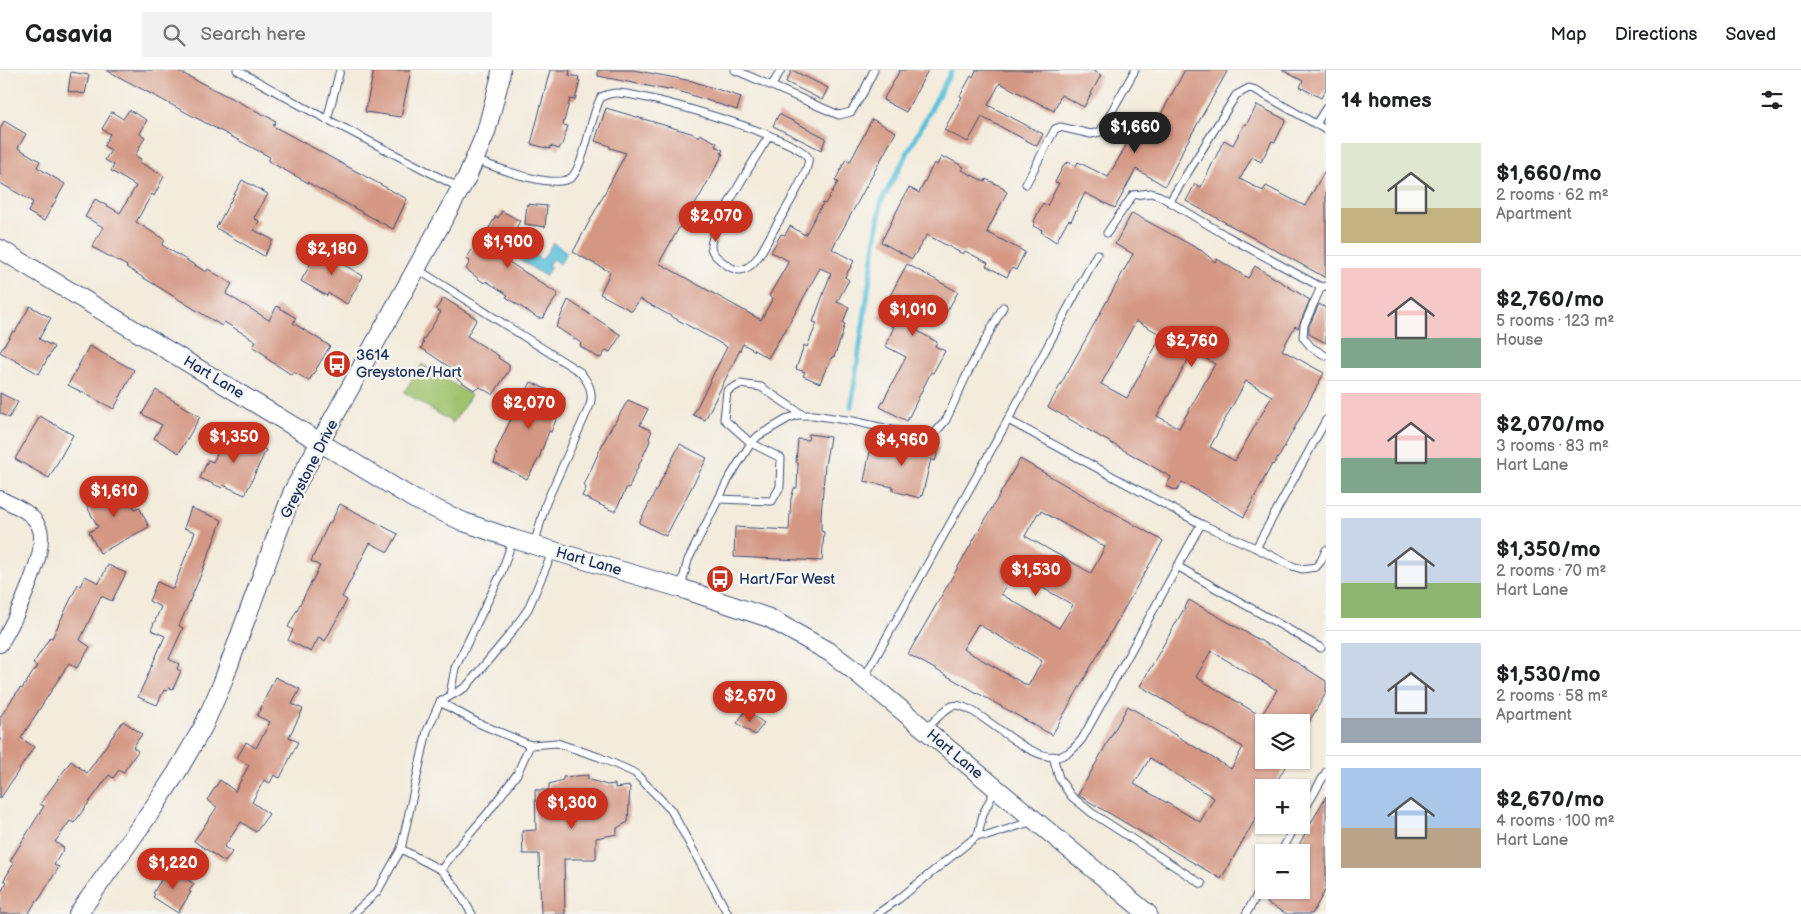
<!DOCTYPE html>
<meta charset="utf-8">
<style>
body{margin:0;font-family:"Balsamiq Sans",sans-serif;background:#f2f2f2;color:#202124;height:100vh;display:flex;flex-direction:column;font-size:19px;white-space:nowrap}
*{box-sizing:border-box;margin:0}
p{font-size:16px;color:#757577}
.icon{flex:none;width:28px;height:28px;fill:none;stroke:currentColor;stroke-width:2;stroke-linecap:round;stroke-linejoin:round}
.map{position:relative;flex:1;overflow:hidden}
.side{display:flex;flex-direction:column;background:#fff;width:475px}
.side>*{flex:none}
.controls{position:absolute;left:1255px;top:644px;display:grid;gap:10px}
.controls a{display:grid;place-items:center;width:55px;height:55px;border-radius:0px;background:#fff;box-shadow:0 1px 4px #0004;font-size:25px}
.price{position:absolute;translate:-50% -42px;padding:0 11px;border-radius:18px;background:#c8321e;color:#fff;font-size:16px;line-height:32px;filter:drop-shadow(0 1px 2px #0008)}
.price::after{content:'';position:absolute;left:50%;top:30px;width:15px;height:11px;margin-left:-8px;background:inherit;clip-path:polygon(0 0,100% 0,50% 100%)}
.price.current{background:#222;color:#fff}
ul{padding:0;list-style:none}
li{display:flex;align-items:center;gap:15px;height:125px;padding:0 15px}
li+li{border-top:1px solid #e0e0e0}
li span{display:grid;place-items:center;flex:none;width:140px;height:100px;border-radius:0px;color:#555}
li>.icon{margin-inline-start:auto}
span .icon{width:60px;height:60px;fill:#fffc;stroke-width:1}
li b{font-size:21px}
h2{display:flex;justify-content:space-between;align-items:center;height:60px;padding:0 15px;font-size:21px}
header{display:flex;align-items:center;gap:30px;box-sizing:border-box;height:70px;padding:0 25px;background:#fff;border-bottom:1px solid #e0e0e0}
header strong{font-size:24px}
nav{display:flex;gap:28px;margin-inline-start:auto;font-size:18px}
.search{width:350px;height:45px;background:#f2f2f2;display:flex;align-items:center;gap:12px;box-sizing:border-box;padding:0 18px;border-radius:0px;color:#757577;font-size:19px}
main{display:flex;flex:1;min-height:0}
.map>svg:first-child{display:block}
</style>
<header>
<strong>Casavia</strong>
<div class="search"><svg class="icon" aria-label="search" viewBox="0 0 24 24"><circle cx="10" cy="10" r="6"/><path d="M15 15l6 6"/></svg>Search here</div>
<nav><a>Map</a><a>Directions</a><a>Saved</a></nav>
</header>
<main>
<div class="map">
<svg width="1326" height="844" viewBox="0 0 1326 844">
<rect width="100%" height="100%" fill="#f6f6f2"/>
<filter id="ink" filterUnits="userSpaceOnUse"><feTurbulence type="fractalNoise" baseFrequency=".02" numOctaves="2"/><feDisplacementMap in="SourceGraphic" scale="10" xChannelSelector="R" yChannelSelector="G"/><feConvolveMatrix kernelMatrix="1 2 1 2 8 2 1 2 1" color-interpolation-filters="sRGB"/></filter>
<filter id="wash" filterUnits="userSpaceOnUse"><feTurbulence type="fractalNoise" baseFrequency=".0096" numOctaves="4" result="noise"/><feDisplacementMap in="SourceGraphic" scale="20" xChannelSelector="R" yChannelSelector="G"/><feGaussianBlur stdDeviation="1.12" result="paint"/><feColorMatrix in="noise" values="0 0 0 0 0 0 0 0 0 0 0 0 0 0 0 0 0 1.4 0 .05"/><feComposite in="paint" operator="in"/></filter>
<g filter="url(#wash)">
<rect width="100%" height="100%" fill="#f3ebdb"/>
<polygon fill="#9fc26c" stroke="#5d7865" points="422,294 471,325 453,353 404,322"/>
<polygon fill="#5bc1d9" stroke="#3b789c" points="553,173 567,182 560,194 552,189 548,195 551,197 545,206 520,190 522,179 531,181 531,183 542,190"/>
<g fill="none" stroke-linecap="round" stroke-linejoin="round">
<polyline stroke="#5bc1d9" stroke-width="5" points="851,337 881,132 952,0"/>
</g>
<g id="blocks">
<g fill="#d49783" fill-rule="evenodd">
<polygon points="106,0 176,0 276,51 273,56 407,129 393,159 268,91 270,87"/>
<polygon points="374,0 411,0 401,47 365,42"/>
<polygon points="550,0 570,0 569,5 579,7 578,10 580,11 575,30 570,29 563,55 568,56 562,75 561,75 559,79 550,76 550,79 531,74"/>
<polygon points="598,0 633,0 692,11 741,27 737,40 669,18 668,20 598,6"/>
<polygon points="792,0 828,18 822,30 786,12"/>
<polygon points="900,0 928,0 906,42 883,30"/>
<polygon points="976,0 1092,0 1101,5 1084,37 1061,25 1054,41 1000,13 988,35 1043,64 1037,76 982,47 968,72 944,60 962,27 960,26 971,6 973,7"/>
<polygon points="1185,0 1228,0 1181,83 1182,83 1165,116 1136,99 1115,138 1085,123 1071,151 1069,150 1064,157 1056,172 1041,162 1042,160 1033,156 1035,152 1034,151 1043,133 1047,136 1059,113 1055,112 1065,93 1066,94 1068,92 1076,96 1078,92 1108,107 1136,58 1149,66"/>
<polygon points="1282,0 1326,0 1326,19 1321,28 1300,17 1303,11"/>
<polygon points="71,2 89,5 85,24 68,21"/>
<polygon points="1257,35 1286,50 1275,72 1272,71 1261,92 1252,87 1240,109 1263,121 1266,116 1305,136 1326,99 1326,208 1186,131 1195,114 1201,117 1224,70 1233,75 1244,54 1246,55"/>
<polygon points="606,38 691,63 699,67 700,64 717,73 715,76 723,80 721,83 723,84 700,126 685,152 683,151 659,193 761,250 773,228 769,226 789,191 771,182 781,164 785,165 790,156 805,165 823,133 825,134 838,112 835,111 846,89 850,92 872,49 896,62 832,179 854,191 845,207 849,210 837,232 849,237 843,253 845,254 842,263 843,263 834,287 832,287 828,296 827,296 820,313 803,306 805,302 796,299 804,275 807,277 817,253 813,252 831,203 820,198 784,263 783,263 768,288 743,274 705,350 693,345 727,277 640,229 632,241 600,224 610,202 573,182 626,83 610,78 610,76 595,71"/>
<polygon points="129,40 147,50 140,64 145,67 135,86 141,89 139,92 164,106 154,126 152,124 136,152 165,170 162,175 206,202 208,199 232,214 226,224 269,250 277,236 296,248 293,253 330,276 309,311 294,302 292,305 266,288 267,286 253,277 256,271 224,252 222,256 126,197 127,196 92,177 103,157 85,147 95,129 120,143 136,116 111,101 114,95 105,90 111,80 104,76 110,64 102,59 112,42 123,49"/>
<polygon points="779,44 826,68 821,80 773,56"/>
<polygon points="4,51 26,64 18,78 40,91 37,97 65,114 44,151 28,142 33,132 0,113 0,59"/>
<polygon points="941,87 945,89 946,87 964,97 962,100 985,112 986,109 1004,118 1004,120 1007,122 987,162 1025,182 1016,200 1012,198 1007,207 986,196 988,193 965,181 963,184 927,165 912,189 881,172 908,119 910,118 919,123 934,93 937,95"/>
<polygon points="242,110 268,124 254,148 259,151 254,160 273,170 264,186 216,158"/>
<polygon points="527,134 547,136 545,157 525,154"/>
<polygon points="502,141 520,151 500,186 558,224 543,248 538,248 506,227 508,225 486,211 484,213 466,199 470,191 466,189 478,171 480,173 496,146 498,148"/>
<path d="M 1132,143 L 1202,181 L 1215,192 L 1217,189 L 1248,208 L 1255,196 L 1310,230 L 1298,258 L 1295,256 L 1282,280 L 1324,303 L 1280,385 L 1273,395 L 1272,394 L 1244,447 L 1182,412 L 1177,421 L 1166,416 L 1171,407 L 1048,337 L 1133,184 L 1115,174 ZM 1136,251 L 1162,265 L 1127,328 L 1101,314 ZM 1193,281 L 1215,294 L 1179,358 L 1157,346 ZM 1246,311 L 1272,326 L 1235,391 L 1210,377 Z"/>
<polygon points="320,177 342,190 341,193 363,206 347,234 328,223 327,226 301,211"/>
<polygon points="907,194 958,222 945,245 926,235 914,259 937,272 935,276 945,281 933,303 931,302 907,351 880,337 906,287 885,276 894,257 878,248"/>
<polygon points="444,228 477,249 467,266 499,286 498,288 509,295 509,300 493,325 480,317 478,319 476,318 474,320 456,308 457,302 421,278 424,273 422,272 441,242 436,239"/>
<polygon points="568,230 621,265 610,282 606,280 601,288 597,287 580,276 581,273 556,257"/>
<polygon points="1319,234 1326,238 1326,273 1309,264 1309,256"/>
<polygon points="30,236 51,248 39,269 54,277 39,304 0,282 13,261 15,262"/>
<polygon points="89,276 134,300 114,339 68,315"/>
<polygon points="531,312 565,328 551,362 549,361 539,388 527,409 494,393 497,384 495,383 510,351 524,322 527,320"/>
<polygon points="156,320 200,347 179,383 154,368 162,355 142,344"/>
<polygon points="0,323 18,332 9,348 0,343"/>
<polygon points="628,330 648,339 640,355 652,361 649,368 650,371 632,410 629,418 627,417 615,442 582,426 586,418 584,415 602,375 613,354 614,354"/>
<polygon points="40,346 73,365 49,408 15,389"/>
<polygon points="229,362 266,380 245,425 223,415 222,418 200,408 208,390 213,392"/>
<polygon points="809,364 830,367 825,395 821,445 821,461 824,462 822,491 734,487 735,457 789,460 791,429 794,418 797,418 798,393 796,392 798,369 808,370"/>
<polygon points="901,367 939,378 935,391 931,389 922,426 921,425 920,428 893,421 893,417 864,411 870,381 872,382 872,378 896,384"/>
<polygon points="680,374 707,388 666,466 639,453"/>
<path d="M 1020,389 L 1163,471 L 1052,665 L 908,584 ZM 1041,441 L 1105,477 L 1091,503 L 1025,466 L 1038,443 L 1039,444 ZM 1014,502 L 1073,535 L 1059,558 L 1001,524 ZM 978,554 L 1042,591 L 1028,616 L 963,579 Z"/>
<polygon points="119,413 135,439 139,437 149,457 100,483 89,462 98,457 84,431"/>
<polygon points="340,434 398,464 388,482 370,473 342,527 347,530 325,571 319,567 311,582 288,570 293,560 288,557 320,496 311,491 329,453 330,454"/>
<polygon points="191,438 222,450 200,507 179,556 183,558 169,589 179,594 177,599 181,601 173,619 169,618 167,621 164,620 157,635 138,627 165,566 151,560 161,537 149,531 157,512 173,519 195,462 184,458"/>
<polygon points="108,495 126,503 112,531 101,526 80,570 90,577 77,598 69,593 21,668 34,677 0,729 0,647 20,618 22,619 37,596 33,594 50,567 52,568 78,514 80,516 85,506 99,513"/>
<path d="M 1189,530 L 1277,580 L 1326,611 L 1326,623 L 1309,652 L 1264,652 L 1264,690 L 1289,690 L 1273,718 L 1264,718 L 1264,734 L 1221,809 L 1078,725 L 1128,636 L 1231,699 L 1243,677 L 1140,616 ZM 1211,581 L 1277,620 L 1261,646 L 1196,607 ZM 1150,688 L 1214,728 L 1200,752 L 1134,714 Z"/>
<polygon points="275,607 300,619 292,634 303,639 289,667 298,672 280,708 274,705 270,713 264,710 252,732 269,744 256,762 241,752 224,777 232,782 225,792 194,771 217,737 207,730 220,710 235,721 249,695 237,688 246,672 256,678 270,652 257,646"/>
<polygon points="746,640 764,653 755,665 737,653"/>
<polygon points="123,651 142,664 133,677 138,681 123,703 119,700 113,708 109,705 74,753 70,751 55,772 64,778 54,795 59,797 38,831 37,830 28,844 0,844 0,823 7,812 4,810 14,793 10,791 44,736 40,734 71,691 87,703"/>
<polygon points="588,705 588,709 607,715 615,714 615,718 630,716 628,752 617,758 617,764 596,768 596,789 564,789 565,844 541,844 539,784 523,784 522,761 536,760 535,720 549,720 549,714 563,710 563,707"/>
<polygon points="1326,726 1326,819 1312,844 1287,844 1267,833 1274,820 1301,820 1301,782 1295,782"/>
<polygon points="169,797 194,814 189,821 191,822 178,843 153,827 155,824 153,823"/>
</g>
</g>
</g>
<g filter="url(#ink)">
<use href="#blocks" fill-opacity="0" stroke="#3b4b71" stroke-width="1"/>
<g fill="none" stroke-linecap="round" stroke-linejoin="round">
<g stroke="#3b4b71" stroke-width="9">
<g id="service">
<polyline points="237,0 309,40 460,118"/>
<polyline points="735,0 839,45 851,42 863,23 874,0"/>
<polyline points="772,15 781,0"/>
<polyline points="327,50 340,0"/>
<polyline points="1316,54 1326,38"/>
<path d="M 475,90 C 495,97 555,121 572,107 C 576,103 579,95 581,90 C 589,69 591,47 601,27 C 606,25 610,23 616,23 C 640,22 801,68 808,88 C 812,99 779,150 772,163 C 765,175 755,200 739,200 C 731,200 711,185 711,177 C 710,159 757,85 769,66"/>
<polyline points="1026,114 1055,59 1060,57 1091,64 1100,62 1135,0"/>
<polyline points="1170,131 1236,25 1249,18 1256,20 1326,60"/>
<polyline points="1107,163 1133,125 1151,123 1160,126 1225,165 1321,217 1326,216"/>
<path d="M 417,199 L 580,302 C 588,312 594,321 590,335 L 546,433 L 534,475"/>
<polyline points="1321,217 1304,255 1303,267 1311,277 1326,286"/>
<polyline points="1008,350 1201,454 1256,478 1292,496 1302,499 1316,497 1321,491 1326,480"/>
<polyline points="719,429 772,431 780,417 781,388 751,373 724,349 727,321 740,314 761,317 803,345"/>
<polyline points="1256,478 1326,350"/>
<polyline points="1177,496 1321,578"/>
<polyline points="681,517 688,490 728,410 751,373 758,366 789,348 798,345 813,345 853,351 920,366 935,363 946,350 968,302 1003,237"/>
<polyline points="864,608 1008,350 1097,184"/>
<polyline points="450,625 455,598 501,504 513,469"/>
<polyline points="440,632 478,653 530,675 517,704 487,744 455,781 441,800 455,816 472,844"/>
<path d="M 926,659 C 933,653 944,639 952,636 C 974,628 1026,695 1061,686 C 1071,683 1076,676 1082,669 L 1201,454"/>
<polyline points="530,675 557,673 599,687 635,703 671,740 728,844"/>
<polyline points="1053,686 1059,708 1071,726 1092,743 1202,814"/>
<polyline points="1301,746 1326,702"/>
<polyline points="978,765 987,766 1033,751"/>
<polyline points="401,779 441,800"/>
<polyline points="1281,782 1296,755"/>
<polyline points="353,844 377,822 401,779 427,661 440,632 466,617 511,563 528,539 553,481"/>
<polyline points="877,844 900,828 978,765 983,744 996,718"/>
<polyline points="1246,844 1264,813"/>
</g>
</g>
<g stroke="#3b4b71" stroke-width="16">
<path id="minor" d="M 0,428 C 14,436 32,441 39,457 C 50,480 13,554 0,575"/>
</g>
<g stroke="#3b4b71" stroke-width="20">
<g id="tertiary">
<polyline points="0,179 414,429 464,452 513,469 680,518 769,548 831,583 852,599 1148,844"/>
<polyline points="78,844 152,740 177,702 203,657 222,614 293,421 467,107 486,62 500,9 501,0"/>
</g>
</g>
<use href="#service" stroke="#fff" stroke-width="7"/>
<use href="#minor" stroke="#fff" stroke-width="14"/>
<use href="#tertiary" stroke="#fff" stroke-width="18"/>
</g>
</g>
<defs>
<g id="bus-disc" transform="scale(1.4375)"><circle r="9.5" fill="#c8321e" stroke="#f6f6f2"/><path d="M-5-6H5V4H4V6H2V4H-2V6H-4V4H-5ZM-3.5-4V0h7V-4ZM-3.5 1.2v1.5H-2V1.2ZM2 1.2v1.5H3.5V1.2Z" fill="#fff"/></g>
</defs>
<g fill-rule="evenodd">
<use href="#bus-disc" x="337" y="294"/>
<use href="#bus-disc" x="720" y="509"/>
</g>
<g text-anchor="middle" stroke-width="5" stroke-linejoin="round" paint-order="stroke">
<g font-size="15" fill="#1b2f5e" stroke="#f6f6f2" text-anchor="start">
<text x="356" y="290">3614<tspan x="356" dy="17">Greystone/Hart</tspan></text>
<text x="739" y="514">Hart/Far West</text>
</g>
<g font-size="15" fill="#1b2f5e" stroke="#f6f6f2">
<text transform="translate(214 307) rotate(31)" y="5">Hart Lane</text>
<text transform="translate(309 399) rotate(-63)" y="5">Greystone Drive</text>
<text transform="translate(589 491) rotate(16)" y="5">Hart Lane</text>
<text transform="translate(955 684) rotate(40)" y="5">Hart Lane</text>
</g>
</g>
</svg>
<div class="controls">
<a><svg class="icon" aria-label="layers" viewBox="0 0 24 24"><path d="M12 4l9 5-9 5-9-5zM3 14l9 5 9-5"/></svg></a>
<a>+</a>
<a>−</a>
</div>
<b class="price current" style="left:1135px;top:84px">$1,660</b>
<b class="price" style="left:716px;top:173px">$2,070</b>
<b class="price" style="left:508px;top:199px">$1,900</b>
<b class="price" style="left:332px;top:206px">$2,180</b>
<b class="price" style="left:913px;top:267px">$1,010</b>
<b class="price" style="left:1192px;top:298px">$2,760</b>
<b class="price" style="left:529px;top:360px">$2,070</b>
<b class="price" style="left:234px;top:394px">$1,350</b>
<b class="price" style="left:902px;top:397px">$4,960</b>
<b class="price" style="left:114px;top:448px">$1,610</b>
<b class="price" style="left:1036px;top:527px">$1,530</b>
<b class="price" style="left:750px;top:653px">$2,670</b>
<b class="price" style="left:572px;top:760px">$1,300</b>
<b class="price" style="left:173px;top:820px">$1,220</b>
</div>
<section class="side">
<h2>14 homes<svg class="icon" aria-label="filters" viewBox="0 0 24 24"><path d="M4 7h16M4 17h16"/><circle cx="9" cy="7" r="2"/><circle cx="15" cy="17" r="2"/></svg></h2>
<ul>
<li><span style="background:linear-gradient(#dfe7d0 65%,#c2b280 0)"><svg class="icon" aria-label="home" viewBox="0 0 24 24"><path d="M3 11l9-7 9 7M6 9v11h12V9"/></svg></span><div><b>$1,660/mo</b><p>2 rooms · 62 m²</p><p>Apartment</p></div></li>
<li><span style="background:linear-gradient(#f6c9c9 70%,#7fa58c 0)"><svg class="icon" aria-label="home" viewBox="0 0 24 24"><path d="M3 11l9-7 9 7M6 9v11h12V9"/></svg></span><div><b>$2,760/mo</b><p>5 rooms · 123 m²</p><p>House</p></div></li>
<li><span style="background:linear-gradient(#f6c9c9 65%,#7fa58c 0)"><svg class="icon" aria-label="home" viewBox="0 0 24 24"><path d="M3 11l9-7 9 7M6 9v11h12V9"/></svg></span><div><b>$2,070/mo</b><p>3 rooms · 83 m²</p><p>Hart Lane</p></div></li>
<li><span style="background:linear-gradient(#c9d6e8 65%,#8fb573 0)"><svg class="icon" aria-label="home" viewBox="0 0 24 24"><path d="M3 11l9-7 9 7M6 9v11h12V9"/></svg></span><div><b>$1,350/mo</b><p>2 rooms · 70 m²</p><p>Hart Lane</p></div></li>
<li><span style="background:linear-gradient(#c9d6e8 75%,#9aa5b1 0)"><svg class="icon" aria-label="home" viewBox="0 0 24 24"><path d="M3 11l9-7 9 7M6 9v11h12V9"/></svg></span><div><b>$1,530/mo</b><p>2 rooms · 58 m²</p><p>Apartment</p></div></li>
<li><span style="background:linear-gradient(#a9c7e8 60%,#b9a48a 0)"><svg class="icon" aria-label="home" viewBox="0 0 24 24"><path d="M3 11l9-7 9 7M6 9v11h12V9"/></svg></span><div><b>$2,670/mo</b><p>4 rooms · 100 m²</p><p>Hart Lane</p></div></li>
</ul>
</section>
</main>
